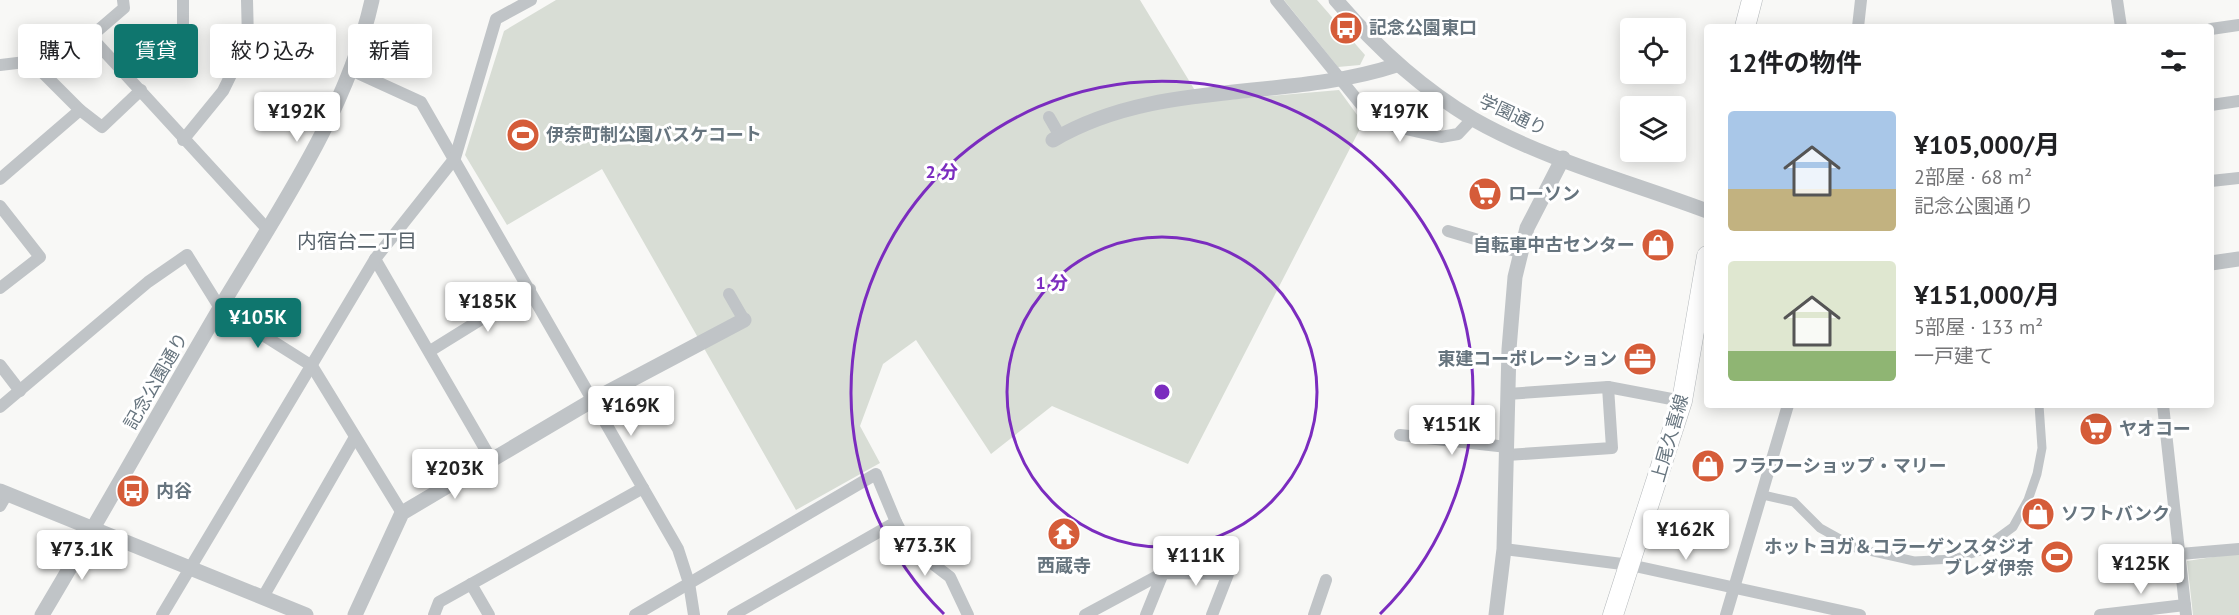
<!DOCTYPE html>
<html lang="ja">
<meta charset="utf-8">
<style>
body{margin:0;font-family:"PT Sans","Noto Sans JP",sans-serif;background:#f2f2f2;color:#202124;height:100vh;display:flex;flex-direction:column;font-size:22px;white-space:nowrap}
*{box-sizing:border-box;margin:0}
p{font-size:20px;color:#757577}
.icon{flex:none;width:33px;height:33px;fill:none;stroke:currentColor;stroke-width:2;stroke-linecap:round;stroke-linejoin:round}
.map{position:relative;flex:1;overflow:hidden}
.drawer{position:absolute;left:1704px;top:24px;width:510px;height:384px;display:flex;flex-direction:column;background:#fff;border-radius:6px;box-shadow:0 3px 15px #0003}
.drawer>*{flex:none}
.hud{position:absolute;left:18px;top:24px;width:570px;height:54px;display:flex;gap:12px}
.fabs{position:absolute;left:1620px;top:18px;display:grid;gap:12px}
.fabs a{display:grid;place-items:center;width:66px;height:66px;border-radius:6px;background:#fff;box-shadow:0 3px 15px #0003;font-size:30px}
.price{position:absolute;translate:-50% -51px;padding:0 14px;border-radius:6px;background:#fff;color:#222;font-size:20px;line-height:39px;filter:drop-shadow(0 2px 3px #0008)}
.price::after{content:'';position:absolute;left:50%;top:36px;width:18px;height:14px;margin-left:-9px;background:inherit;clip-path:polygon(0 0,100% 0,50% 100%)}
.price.selected{background:#0f766e;color:#fff}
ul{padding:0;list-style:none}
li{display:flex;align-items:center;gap:18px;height:150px;padding:0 24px}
li span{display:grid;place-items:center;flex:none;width:168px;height:120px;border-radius:6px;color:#555}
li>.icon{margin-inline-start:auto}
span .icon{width:72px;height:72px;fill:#fffc;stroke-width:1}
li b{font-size:26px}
h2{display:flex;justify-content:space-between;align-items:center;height:72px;padding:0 24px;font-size:26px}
.tag{padding:0 21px;border-radius:6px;background:#fff;box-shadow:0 3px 15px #0003;font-size:21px;line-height:54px}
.tag.selected{background:#0f766e;color:#fff}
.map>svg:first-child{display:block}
</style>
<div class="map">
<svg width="2239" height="615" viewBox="0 0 2239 615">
<rect width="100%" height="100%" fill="#f8f8f6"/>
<g fill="#d8ddd5">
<polygon points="556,0 1140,0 1202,102 1339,90 1363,123 1188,464 1052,406 991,454 916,340 883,364 860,426 880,463 796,510 602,169 507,225 465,155 504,31"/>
<polygon points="1284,0 1317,0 1365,55 1360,65 1338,67"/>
<polygon points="2239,553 2239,615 2193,615 2187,561"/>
</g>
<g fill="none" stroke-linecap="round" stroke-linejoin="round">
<g stroke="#b4b8bb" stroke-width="21">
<g id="primary">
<polyline points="1745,27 1752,0"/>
<polyline points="1613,615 1682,401 1707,256"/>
</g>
</g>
<polyline stroke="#c0c4c7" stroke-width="9" points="1763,495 1794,502 1820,528 1856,548 1914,561 1954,559 1980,551 2013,527 2028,500 2037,474 2042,448 2039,405"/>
<g stroke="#c0c4c7" stroke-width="12">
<polyline points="1276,0 1372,118 1397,127 1441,137 1458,134 1473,118"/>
<polyline points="2117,0 2121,27"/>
<polyline points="1858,27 1861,0"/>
<polyline points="2211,29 2239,25"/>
<polyline points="183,31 183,0"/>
<polyline points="92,38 268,230"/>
<polyline points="30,60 80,110 102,127 141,90"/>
<polyline points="0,65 67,57 124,8 123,0"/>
<polyline points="351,70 421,102 678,549 689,583 694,615"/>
<polyline points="2211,105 2239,101"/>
<polyline points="1049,117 1060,136"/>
<polyline points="183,140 223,91 248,40 247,0"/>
<polyline points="0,179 80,110"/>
<polyline points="2211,181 2239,178"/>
<polyline points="0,206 40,257 0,288"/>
<polyline points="1448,231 1519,252"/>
<polyline points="375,259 491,459"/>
<polyline points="729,294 744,320"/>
<polyline points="430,351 530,289"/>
<polyline points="0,365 20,391"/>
<polyline points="1608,387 1682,401"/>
<polyline points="2163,405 2186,615"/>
<polyline points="0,407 148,282 187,255 220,308 312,366 402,513"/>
<polyline points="1400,435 1507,447"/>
<polyline points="1507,455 1612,448 1608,387 1507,394"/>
<polyline points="0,506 7,494"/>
<polyline points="896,522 908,545 950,577 968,615"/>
<polyline points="1504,549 1630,565 1860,615"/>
<polyline points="2180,554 2239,549"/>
<polyline points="471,584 489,615"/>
<polyline points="263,597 355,437"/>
<polyline points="162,615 375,259 455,158 496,19 531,0"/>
<polyline points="434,615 439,602 643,488"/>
<polyline points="635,615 876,474 896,522 733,615"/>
<polyline points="1085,615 1163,573 1228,574 1212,615"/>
<polyline points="1146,615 1163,573"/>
<polyline points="1314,615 1326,580"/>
<polyline points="1726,615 1788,405"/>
<polyline points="2100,615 2185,605"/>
</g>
<g stroke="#c0c4c7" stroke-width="15">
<path d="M 1336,0 C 1375,46 1421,88 1473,119 C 1545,160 1630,182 1707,211"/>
<path d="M 1053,140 C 1158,78 1285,102 1397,65"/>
<polyline points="2211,263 2239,259"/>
<polyline points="0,491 306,615"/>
<path d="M 42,615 C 103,513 160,410 220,308 C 278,211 347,112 372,0"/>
<polyline points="355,615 402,513 593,400 744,320"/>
<polyline points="1496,615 1504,549 1509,349 1515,277 1527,228 1563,158"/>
</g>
<use href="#primary" stroke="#fff" stroke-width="20"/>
</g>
<g fill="none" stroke="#7b2cbf" stroke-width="3">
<circle cx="1162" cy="392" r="155"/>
<path d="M944 614A311 311 0 1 1 1380 614"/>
</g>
<defs>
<g id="bus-disc" transform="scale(1.725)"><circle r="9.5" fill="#d55c39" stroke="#fff"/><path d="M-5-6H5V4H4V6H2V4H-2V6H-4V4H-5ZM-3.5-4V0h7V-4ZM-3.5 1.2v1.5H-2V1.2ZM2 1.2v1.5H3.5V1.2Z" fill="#fff"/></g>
<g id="stadium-disc" transform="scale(1.725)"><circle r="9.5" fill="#d55c39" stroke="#fff"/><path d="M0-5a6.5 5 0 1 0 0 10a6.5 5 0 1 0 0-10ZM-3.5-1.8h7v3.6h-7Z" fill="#fff"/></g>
<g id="supermarket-disc" transform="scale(1.725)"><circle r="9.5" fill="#d55c39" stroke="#fff"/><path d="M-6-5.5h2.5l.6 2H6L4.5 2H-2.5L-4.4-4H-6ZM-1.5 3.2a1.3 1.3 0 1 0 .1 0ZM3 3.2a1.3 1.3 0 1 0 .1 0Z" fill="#fff"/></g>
<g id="shop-disc" transform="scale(1.725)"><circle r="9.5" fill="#d55c39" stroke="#fff"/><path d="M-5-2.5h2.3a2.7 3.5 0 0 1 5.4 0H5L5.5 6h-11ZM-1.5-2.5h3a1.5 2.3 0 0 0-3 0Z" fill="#fff"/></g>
<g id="office-disc" transform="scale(1.725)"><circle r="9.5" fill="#d55c39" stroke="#fff"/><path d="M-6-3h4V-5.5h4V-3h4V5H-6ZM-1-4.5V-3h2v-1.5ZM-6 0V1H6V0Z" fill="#fff"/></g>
<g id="temple-disc" transform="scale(1.725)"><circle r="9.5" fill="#d55c39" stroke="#fff"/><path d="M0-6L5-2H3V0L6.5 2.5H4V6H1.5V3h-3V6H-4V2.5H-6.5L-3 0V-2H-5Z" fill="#fff"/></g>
</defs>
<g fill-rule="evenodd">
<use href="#bus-disc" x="1346" y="28"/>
<use href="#stadium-disc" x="523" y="135"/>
<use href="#supermarket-disc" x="1485" y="194"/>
<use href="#shop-disc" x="1658" y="245"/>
<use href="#office-disc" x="1640" y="359"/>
<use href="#supermarket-disc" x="2096" y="429"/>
<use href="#shop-disc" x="1708" y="466"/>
<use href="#bus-disc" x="133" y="491"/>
<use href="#shop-disc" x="2038" y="514"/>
<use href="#temple-disc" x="1064" y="534"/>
<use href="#stadium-disc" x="2057" y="557"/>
</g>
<g text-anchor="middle" stroke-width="6" stroke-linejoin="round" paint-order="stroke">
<g font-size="18" font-weight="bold" fill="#66747e" stroke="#fff" text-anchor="start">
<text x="1369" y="34">記念公園東口</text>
<text x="546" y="141">伊奈町制公園バスケコート</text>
<text x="1508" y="200">ローソン</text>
<text x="1635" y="251" text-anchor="end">自転車中古センター</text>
<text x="1617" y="365" text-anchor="end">東建コーポレーション</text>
<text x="2119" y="435">ヤオコー</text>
<text x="1731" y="472">フラワーショップ・マリー</text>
<text x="156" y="497">内谷</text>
<text x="2061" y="520">ソフトバンク</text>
<text x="2034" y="553" text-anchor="end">ホットヨガ＆コラーゲンスタジオ<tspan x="2034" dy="21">ブレダ伊奈</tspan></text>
<text x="1064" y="572" text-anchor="middle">西蔵寺</text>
</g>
<g font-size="18" fill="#66747e" stroke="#fff">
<text transform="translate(1513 115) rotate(25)" y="6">学園通り</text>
<text transform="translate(156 381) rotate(-60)" y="6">記念公園通り</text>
<text transform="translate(1670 438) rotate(-74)" y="6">上尾久喜線</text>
</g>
<g font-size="20" fill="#57626a" stroke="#fff">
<text x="357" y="248">内宿台二丁目</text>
</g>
</g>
<circle cx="1162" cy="392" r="9" fill="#7b2cbf" stroke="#fff" stroke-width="3"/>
<g font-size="18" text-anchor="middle" font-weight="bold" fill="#7b2cbf" stroke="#fff" stroke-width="6" stroke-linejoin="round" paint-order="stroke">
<text x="942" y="178">2 分</text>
<text x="1052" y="289">1 分</text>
</g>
</svg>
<div class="fabs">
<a><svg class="icon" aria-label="locate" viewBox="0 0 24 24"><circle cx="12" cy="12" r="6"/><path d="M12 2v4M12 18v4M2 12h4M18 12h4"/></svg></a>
<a><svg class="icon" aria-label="layers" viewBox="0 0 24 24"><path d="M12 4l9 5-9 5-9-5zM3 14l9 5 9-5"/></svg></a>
</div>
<b class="price" style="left:297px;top:143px">¥192K</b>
<b class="price" style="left:1400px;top:143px">¥197K</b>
<b class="price" style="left:488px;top:333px">¥185K</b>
<b class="price selected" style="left:258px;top:349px">¥105K</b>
<b class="price" style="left:631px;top:437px">¥169K</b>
<b class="price" style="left:1452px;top:456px">¥151K</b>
<b class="price" style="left:455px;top:500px">¥203K</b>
<b class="price" style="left:1686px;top:561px">¥162K</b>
<b class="price" style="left:925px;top:577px">¥73.3K</b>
<b class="price" style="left:82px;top:581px">¥73.1K</b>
<b class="price" style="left:1196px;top:587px">¥111K</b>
<b class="price" style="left:2141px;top:595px">¥125K</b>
<div class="hud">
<a class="tag">購入</a>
<a class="tag selected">賃貸</a>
<a class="tag">絞り込み</a>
<a class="tag">新着</a>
</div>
<section class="drawer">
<h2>12件の物件<svg class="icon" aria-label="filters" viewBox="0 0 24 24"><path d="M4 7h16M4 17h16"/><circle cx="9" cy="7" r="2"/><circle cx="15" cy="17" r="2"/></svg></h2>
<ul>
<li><span style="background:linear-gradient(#a9c7e8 65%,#c2b280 0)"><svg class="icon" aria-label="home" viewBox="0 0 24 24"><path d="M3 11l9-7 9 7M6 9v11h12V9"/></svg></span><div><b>¥105,000/月</b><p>2部屋 · 68 m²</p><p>記念公園通り</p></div></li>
<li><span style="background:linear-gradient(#dfe7d0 75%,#8fb573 0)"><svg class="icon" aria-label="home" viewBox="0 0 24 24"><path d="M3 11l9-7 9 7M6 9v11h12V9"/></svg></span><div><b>¥151,000/月</b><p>5部屋 · 133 m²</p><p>一戸建て</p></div></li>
</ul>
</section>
</div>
